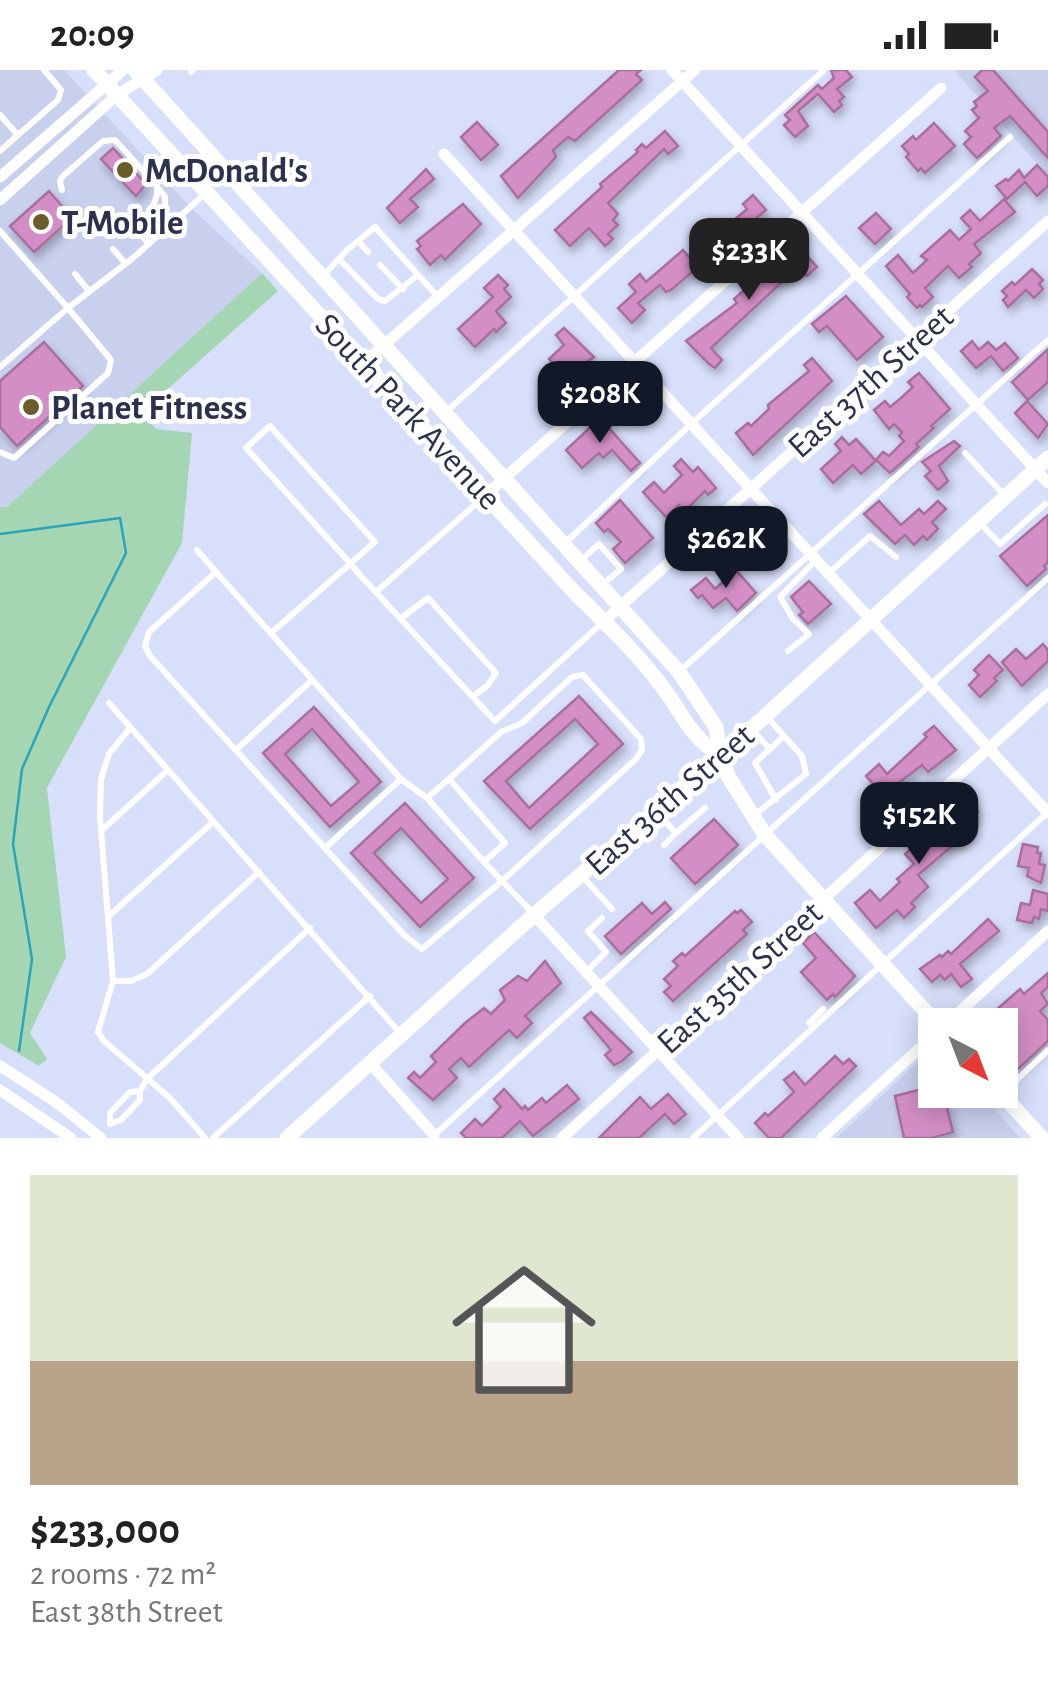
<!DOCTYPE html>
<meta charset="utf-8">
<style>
body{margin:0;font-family:"Alegreya Sans",sans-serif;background:#f6f6f6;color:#222;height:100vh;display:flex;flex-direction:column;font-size:38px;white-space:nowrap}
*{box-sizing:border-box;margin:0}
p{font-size:32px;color:#767676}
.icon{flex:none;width:55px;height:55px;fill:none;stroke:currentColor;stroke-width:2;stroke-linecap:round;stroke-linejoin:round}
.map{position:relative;height:1068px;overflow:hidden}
.panel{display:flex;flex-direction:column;background:#fff;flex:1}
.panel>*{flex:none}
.needle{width:65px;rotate:138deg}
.fabs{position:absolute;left:918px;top:938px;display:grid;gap:20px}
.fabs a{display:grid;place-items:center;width:100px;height:100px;border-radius:0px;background:#fff;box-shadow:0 5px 25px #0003;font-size:50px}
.price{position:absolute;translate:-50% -85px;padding:0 22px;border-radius:20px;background:#111827;color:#fff;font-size:32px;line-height:65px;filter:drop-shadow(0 2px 5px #0008)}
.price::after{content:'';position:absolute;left:50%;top:60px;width:30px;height:22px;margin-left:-15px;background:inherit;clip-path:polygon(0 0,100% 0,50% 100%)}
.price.current{background:#222;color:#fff}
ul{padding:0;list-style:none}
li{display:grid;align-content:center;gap:20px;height:530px;padding:0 30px}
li+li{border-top:2px solid #e0e0e0}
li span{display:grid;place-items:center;height:310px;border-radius:0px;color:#555}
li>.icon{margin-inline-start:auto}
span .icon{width:180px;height:180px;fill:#fffc;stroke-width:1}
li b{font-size:42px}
.status{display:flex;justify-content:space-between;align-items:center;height:70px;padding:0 50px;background:#fff;direction:ltr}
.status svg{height:28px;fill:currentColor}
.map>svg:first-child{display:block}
</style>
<div class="status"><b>20:09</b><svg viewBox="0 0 49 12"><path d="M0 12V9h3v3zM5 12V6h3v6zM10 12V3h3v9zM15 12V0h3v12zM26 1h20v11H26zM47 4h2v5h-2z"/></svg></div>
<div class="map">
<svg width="1048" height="1068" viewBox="0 0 1048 1068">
<defs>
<filter id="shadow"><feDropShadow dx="3" dy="5.5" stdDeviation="5" flood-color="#0004"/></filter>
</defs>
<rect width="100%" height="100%" fill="#d8dffa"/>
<g fill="#c8d0ee">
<polygon points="0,0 64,0 195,142 262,203 7,437 0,437"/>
<polygon points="954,0 1048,0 1048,106"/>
<polygon points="935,976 935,1020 978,1020 1020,1068 836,1068"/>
</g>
<polygon fill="#a4d6b3" points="262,203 278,221 141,343 156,359 192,363 182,473 47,718 66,887 30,963 47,989 39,996 0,973 0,437 7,437"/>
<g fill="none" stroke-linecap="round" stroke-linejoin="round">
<polyline stroke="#29a4bc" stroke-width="2.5" points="0,464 120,448 126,483 49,637 22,699 13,774 32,889 19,981"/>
</g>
<g fill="#d38fc5" stroke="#a86e9c" stroke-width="2.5" fill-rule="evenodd" filter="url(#shadow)">
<polygon points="619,0 641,0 636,4 642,10 575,71 568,67 553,80 556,87 518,128 501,106"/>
<polygon points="831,0 846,0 852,7 837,19 844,27 839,31 842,35 834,42 818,24 798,41 808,56 795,67 784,55 790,50 785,45 818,15 822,19 834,8"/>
<polygon points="982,0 993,0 1048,62 1048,88 1010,46 994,58 1001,66 977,88 964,74 971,67 965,61 979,48 972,40 977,36 974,32 988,21 975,7"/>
<polygon points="477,52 498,75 481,90 461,67"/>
<polygon points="934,53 955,76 925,103 921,98 918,101 906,87 909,84 902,76 913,66 916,70"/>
<polygon points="665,61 678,76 668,84 664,79 608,133 618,144 613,150 618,155 608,164 613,169 605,176 589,158 570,176 555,160 602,117 600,114 638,82 636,80 642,74 646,78"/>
<polygon points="113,78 146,114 136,126 101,89"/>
<polygon points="1037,95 1048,107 1048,116 1037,126 1025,112 1007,129 996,116 1006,109 1008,111 1019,100 1024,108"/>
<polygon points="426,99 434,109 410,129 418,137 400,153 387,138"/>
<polygon points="49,121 72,148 34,182 10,156"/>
<polygon points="753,125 766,140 748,155 751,158 742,166 739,162 671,220 666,222 660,215 638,233 645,240 632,253 618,238 636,222 629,214 640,204 646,212 683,180 689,187 713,166 707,160 719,150 726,157 747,139 743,134"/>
<polygon points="1004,129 1015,142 974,174 981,183 969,194 972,197 959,208 948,196 925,218 933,227 922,237 920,235 917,238 907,227 910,224 886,196 898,185 913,203 927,190 921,186 950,160 959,170 971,159 961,148 970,140 980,151"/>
<polygon points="463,134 481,154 445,190 441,185 430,195 417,179 421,176 417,171"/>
<polygon points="876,143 891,159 875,174 859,158"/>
<polygon points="797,175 817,197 807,206 801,199 784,210 711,278 722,290 715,298 709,294 686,271 737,233 734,229"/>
<polygon points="1032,199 1043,210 1039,214 1043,219 1034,228 1026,220 1008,237 1003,230 1007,226 1002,221 1012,212 1015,215"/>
<polygon points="498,205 508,215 504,219 511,227 496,241 506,253 496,262 494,259 475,277 458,259 493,227 484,218"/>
<polygon points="846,226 883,267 857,290 827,256 819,262 812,254"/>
<polygon points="564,258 594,287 566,307 549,289 564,275 556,265"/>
<polygon points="972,271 979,280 988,272 996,280 1005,273 1018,288 1003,301 991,286 976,298 961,281"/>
<polygon points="44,272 83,316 17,376 0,357 0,311"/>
<polygon points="1048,279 1048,312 1028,330 1012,312"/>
<polygon points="812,288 832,311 753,385 736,363 748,353 751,356 769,339 768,335 809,301 804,295"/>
<polygon points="919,303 950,339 931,356 934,358 916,374 919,377 890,403 876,390 883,382 889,386 904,371 899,366 902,362 894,354 889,359 874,340 885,331 890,337 901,328 913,317 908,312"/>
<polygon points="1027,331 1048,354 1038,368 1015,343"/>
<polygon points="600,348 640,393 631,401 612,380 603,388 599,383 582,398 566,380"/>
<polygon points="842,367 849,375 856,369 876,391 861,404 853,395 833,413 821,399 841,381 835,374"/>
<polygon points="954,371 960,376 939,396 948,411 938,420 925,406 931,401 922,392"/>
<polygon points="681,389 693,402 698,397 716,418 708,425 705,421 685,441 679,435 666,447 643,422 654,412 664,423 682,405 674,396"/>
<polygon points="620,430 653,468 625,493 613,479 621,472 608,459 604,462 596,453"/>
<polygon points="879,431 901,455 919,439 924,444 938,431 946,439 932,452 938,459 927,470 923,466 914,475 905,465 895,474 864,444"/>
<polygon points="1048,445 1048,492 1044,496 1046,499 1027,516 1000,486"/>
<polygon points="736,500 756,523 737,541 726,528 713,538 702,525 698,528 691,520 706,508 715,519"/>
<polygon points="809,511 831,534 808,554 799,545 803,542 791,527"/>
<polygon points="1043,574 1048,580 1048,591 1022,616 1002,592 1016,579 1026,589"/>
<polygon points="989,585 1003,600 994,608 997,611 980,627 969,615 979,605 974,600"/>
<path d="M 579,626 L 623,674 L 530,759 L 484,711 ZM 575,649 L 598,674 L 529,738 L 506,711 Z"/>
<path d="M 314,637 L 381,712 L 330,757 L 263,683 ZM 312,659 L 359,712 L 331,736 L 285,684 Z"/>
<polygon points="934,656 956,680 928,702 922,695 883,725 866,706 879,694 887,704 927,667 924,664"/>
<polygon points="966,729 978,742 965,756 970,761 918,805 928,817 911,833 915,837 904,848 897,840 876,858 855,833 870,820 880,831 900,812 897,809 914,794 905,784"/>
<path d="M 405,733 L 474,808 L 420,857 L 351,783 ZM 401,758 L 448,809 L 421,833 L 374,783 Z"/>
<polygon points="714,749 738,775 695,814 671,788"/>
<polygon points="1023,774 1038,777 1037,783 1041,783 1039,794 1045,795 1041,813 1027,806 1029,798 1018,796"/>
<polygon points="1033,820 1048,824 1048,841 1041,839 1039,849 1034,847 1032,853 1017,850 1021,833 1030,835"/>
<polygon points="665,832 671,839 621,884 605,866 642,833 652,844"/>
<polygon points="741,840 752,852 743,860 747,864 673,931 664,922 671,916 664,909 678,896 673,891 682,883 685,886 735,841 737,843"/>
<polygon points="988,849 999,861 960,894 972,909 961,917 951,904 945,910 940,905 932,912 920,899 940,885 942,887 948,881 951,884"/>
<polygon points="814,862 855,906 835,927 833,924 827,930 801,902 816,888 803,873"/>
<polygon points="545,891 561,913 525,946 532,953 517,968 509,960 469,997 461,988 449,999 457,1008 433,1030 408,1008 414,1002 420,1008 436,992 431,986 465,953 484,938 491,944 505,930 500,920 518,906 527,911"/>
<polygon points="1048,903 1048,917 1041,923 1048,934 1040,941 1048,950 1048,971 1018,999 1013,994 1008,999 1000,990 1000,955 979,955 1020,919 1024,924"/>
<polygon points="591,942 632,982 622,991 614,995 605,985 611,980 584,948"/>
<polygon points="835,986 843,994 849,989 856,996 781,1068 769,1068 755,1053 765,1043 768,1046 794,1022 784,1010 794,1002 805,1015"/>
<polygon points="567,1015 579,1029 533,1066 520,1051 502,1068 466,1068 461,1063 475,1049 482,1056 501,1037 494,1029 504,1019 522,1039 525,1036 528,1040 542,1028 546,1033"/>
<polygon points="930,1017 934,1033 945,1030 953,1062 932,1068 904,1068 895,1026"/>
<polygon points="668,1024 686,1044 674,1054 665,1044 639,1068 599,1068 640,1027 651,1039"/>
</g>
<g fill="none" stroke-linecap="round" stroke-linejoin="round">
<g stroke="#fff" stroke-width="6">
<polyline points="191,2 193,0"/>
<polyline points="0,45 18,65 58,30 61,20 44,0"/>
<polyline points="0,81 18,65"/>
<path d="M 62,120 L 60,111 L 63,106 L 103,71 L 115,70 L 157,116 C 159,133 147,147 135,158 L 149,174"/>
<polyline points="146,148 165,135 165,127 159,119"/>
<polyline points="0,161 68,238 133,188 206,123"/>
<polyline points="358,171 368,182"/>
<polyline points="113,179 125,193"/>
<polyline points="340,190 378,229 385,231 418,205"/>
<polyline points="380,195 403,219"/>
<polyline points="75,204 89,221"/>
<polyline points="321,208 347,180 375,157 438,227"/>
<polyline points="0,297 68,238 111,290 108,303 14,388 0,382"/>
<polyline points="447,341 824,0"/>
<polyline points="965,383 1005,426"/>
<polyline points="979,452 1000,474 1045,434"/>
<polyline points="564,474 692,353 1010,67"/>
<polyline points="197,480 216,502 149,562 145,576 150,586 404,865 422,879 502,811 484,792"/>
<polyline points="580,491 599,474 621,499 603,514"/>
<polyline points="216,502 401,709 427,728"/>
<polyline points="829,503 870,466 896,487"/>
<polyline points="376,522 486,425"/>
<polyline points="401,548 428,528 496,603 487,616 473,626"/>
<polyline points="271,563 375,472 270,356 246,378 350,493 360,505 495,651 603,552"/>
<polyline points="788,581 809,564 793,549 780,527 816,490"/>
<polyline points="681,600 1048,270"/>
<polyline points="109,633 401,964"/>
<polyline points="130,658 109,684 101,709 100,747 113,911 98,962 104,971 170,1028 205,1068"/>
<polyline points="753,661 770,679 784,666"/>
<polyline points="770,679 755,693 776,730"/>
<polyline points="236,680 312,610"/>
<polyline points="449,709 427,728 484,792 505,773 449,709 501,662 522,653 572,607 583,605 641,669 642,680 636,689 502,811 534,844"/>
<polyline points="656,741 676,763 705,738"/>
<polyline points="753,746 806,704 802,686 768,648"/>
<polyline points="102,760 168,700"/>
<polyline points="664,775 676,763"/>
<polyline points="326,777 401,709"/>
<polyline points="582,806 612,839"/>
<polyline points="110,845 213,752"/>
<polyline points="587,901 606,882 588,861 602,848"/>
<polyline points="113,911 131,911 147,904 259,802"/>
<polyline points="809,953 823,939"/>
<polyline points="140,1021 130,1022 110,1043 110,1054 121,1050 140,1030 140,1021 147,1009 310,858"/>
<polyline points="1002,1024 1048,980"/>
<polyline points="432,1067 1048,508"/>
<polyline points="213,1068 370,926"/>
<polyline points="693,1068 1048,742"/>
</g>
<g stroke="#fff" stroke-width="11">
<polyline points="672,0 1048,413"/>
<polyline points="444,84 1048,743"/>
<polyline points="0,107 123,0"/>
<polyline points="0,130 117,25 157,0"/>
<polyline points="365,292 695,0"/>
<polyline points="487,424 941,18"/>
<polyline points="604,551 1048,151"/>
<polyline points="534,845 738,1068"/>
<polyline points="945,955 1048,861"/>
<polyline points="370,993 434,1065"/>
<polyline points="0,996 56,1032 101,1068"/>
<polyline points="0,1020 71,1068"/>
<polyline points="562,1068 1048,624"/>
<polyline points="822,1068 935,964"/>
</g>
<g stroke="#fff" stroke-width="15">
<path d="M 94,0 L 577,525 C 607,554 639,585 664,619 C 684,646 690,667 720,685"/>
<polyline points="135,0 679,602 716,657 720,685 728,706 765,765 938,955"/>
<polyline points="998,1020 1042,1068"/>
<polyline points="287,1068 534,845 762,649 1048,388"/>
</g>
</g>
<g fill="#6b5d2a" stroke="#fff" stroke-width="4">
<circle cx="125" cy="100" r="10"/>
<circle cx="41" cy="152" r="10"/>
<circle cx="31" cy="337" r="10"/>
</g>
<g text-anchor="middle" stroke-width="10" stroke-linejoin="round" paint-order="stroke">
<g font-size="35" font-weight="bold" fill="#2c324d" stroke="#fff" text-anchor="start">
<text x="145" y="112">McDonald's</text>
<text x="61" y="164">T-Mobile</text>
<text x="51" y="349">Planet Fitness</text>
</g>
<g font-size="35" fill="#2c324d" stroke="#fff">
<text transform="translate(870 311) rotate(-42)" y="12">East 37th Street</text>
<text transform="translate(409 341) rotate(47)" y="12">South Park Avenue</text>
<text transform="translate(669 729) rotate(-41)" y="12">East 36th Street</text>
<text transform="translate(739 907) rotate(-42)" y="12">East 35th Street</text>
</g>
</g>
</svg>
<div class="fabs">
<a><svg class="needle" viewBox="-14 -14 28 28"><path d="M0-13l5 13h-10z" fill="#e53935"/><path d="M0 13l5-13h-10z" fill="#767676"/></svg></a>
</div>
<b class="price current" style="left:749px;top:233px">$233K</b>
<b class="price" style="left:600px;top:376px">$208K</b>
<b class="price" style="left:726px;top:521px">$262K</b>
<b class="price" style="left:919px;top:797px">$152K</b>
</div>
<section class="panel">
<ul>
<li><span style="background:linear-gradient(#dfe7d0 60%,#b9a48a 0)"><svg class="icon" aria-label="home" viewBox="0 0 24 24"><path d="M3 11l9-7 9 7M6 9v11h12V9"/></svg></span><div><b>$233,000</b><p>2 rooms · 72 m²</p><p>East 38th Street</p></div></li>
</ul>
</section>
